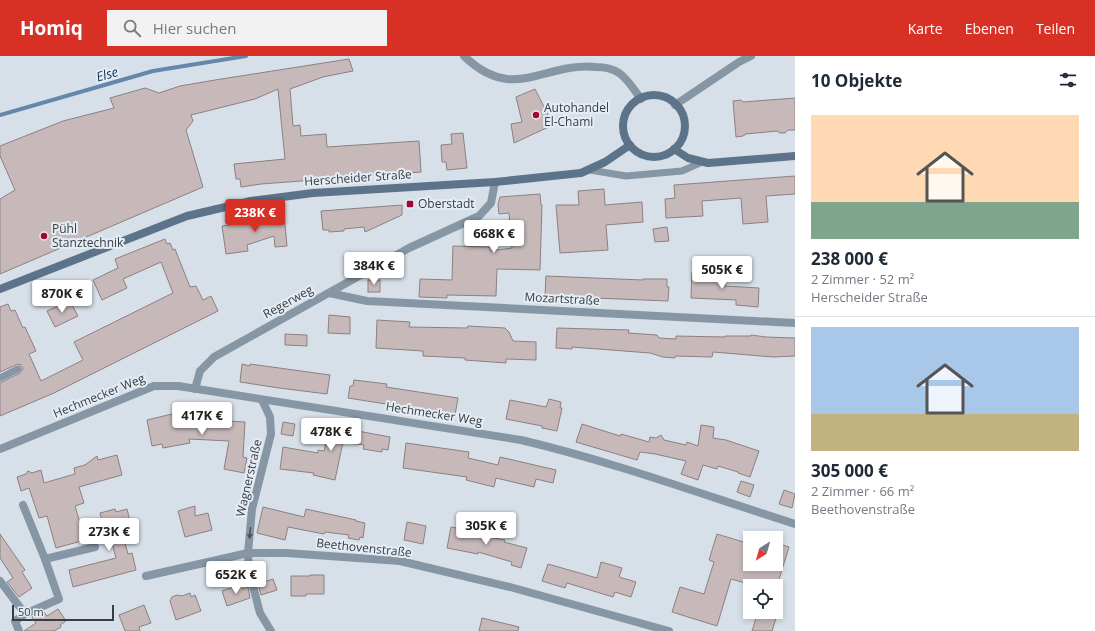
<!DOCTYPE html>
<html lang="de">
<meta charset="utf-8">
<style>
body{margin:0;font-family:"Open Sans",sans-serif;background:#f2f2f3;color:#1f2937;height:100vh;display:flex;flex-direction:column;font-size:15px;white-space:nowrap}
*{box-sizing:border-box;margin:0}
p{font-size:13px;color:#747a83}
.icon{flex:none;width:22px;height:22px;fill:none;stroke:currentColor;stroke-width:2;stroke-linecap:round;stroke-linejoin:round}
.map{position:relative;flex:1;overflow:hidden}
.drawer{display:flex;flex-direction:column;background:#fff;width:300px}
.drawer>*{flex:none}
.needle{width:26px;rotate:217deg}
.buttons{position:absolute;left:743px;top:475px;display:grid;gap:8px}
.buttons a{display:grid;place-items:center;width:40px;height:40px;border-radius:0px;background:#fff;box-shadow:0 2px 6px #0003;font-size:20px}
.scale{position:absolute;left:12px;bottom:10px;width:102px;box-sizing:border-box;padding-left:4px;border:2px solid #393c40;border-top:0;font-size:11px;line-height:14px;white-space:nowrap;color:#393c40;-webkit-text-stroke:3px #e4edf6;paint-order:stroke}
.price{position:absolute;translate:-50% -34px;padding:0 9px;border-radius:4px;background:#fff;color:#222;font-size:13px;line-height:26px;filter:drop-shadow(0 1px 2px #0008)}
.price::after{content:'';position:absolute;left:50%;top:24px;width:12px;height:9px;margin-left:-6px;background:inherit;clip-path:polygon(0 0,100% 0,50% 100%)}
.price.on{background:#d93025;color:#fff}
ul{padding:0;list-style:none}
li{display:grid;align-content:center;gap:8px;height:212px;padding:0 16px}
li+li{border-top:1px solid #e0e1e3}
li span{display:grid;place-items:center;height:124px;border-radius:0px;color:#555}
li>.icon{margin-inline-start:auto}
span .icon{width:72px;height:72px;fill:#fffc;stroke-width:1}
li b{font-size:17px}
h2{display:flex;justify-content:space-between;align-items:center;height:48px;padding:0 16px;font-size:17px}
header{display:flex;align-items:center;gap:24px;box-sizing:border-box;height:56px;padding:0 20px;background:#d93025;color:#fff}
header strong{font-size:19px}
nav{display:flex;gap:22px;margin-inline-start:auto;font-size:14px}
.search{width:280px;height:36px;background:#f2f2f3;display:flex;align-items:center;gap:10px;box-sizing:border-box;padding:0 14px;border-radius:0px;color:#747a83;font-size:15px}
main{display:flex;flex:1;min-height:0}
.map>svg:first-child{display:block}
</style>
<header>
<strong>Homiq</strong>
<div class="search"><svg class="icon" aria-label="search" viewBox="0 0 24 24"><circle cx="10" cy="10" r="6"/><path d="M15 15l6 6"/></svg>Hier suchen</div>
<nav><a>Karte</a><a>Ebenen</a><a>Teilen</a></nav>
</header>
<main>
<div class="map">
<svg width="795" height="575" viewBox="0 0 795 575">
<rect width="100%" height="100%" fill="#d7e0e9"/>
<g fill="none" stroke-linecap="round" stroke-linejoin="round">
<polyline stroke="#6687a9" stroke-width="4" points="0,59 153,15 246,0"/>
</g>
<g fill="#c7b9ba" stroke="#8c8080">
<polygon points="349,3 353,15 323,21 290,33 293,70 300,69 301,80 326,78 327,91 419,85 421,116 261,128 241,131 240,123 236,123 234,108 285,103 278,33 255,43 191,59 193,65 186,74 203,131 0,218 0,143 15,134 0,100 0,90 63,65 114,52 110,42 145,32 159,37 180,30 215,24"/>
<polygon points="535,33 553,69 514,87 511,68 522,66 516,41"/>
<polygon points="795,42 795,74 788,74 785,77 780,77 777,75 746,78 743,80 736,81 733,45 741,44 743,46"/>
<polygon points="463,77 467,112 447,114 446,106 442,106 441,89 452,88 451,78"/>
<polygon points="795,120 795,138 766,140 768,166 743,168 741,142 702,145 703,160 666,162 665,143 675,142 674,129"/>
<polygon points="604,133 605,149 642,146 643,166 606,169 608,194 560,197 556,149 579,149 578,135"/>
<polygon points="540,138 541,149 542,149 540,214 497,213 496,240 447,239 447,242 419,241 420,223 452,224 453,190 490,191 490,195 512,192 509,157 499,158 498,149 500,141"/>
<polygon points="402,149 402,159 365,176 364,171 344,173 344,175 329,176 329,174 323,174 321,155"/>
<polygon points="284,158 287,190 275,191 274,180 247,189 248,195 226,198 222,170 261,164 261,159"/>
<polygon points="667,171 669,185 655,186 653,173"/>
<polygon points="165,183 167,188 170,187 173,194 175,193 190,231 196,230 203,244 211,240 218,255 54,337 0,360 0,327 20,317 23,313 21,309 18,308 0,316 0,251 8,248 11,255 15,254 23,272 25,271 36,295 29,298 41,325 83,304 74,286 173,237 161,206 123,223 127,232 102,244 93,224 118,212 115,203"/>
<polygon points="692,216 725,217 725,230 759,232 758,251 736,249 736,244 691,242"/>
<polygon points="546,220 643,224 643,223 667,223 667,231 669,231 668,245 545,240"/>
<rect x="368" y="224" width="12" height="12"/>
<polygon points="70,245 78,260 55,271 47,255"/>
<polygon points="329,259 350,261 350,278 328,277"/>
<polygon points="377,264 410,266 409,271 467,272 468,270 505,272 509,276 513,285 536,286 536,304 506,303 506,307 465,304 465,302 423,300 423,295 376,292"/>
<polygon points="557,272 629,274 628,277 657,279 659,282 676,283 676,280 725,281 725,280 751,280 751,279 766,281 795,282 795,300 773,301 713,296 712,301 675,300 675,302 663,301 650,297 572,291 572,293 556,292"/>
<polygon points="285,278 307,279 307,290 285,289"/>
<polygon points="242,308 250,310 250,308 330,319 327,338 279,332 240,326"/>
<polygon points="354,324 387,328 386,331 458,342 455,359 348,342 350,330 353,330"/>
<polygon points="549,343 561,346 560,352 562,352 557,375 542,372 542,370 506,363 510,344 546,351"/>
<polygon points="210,351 213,364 245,366 243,401 247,402 244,417 224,413 229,385 189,383 190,387 163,392 162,388 152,390 147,364 172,358 175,372 200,367 198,354"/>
<polygon points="283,366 295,368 293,380 281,378"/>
<polygon points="330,368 347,372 347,373 390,381 388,394 382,393 382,396 363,393 364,389 343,386 335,424 313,419 314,417 280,413 283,391 318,397 318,394 324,395"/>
<polygon points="582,368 620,380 621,378 649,386 650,381 656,382 661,379 664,384 686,389 687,386 698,390 701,369 714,371 713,382 726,384 759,395 750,421 738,417 738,416 718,410 717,413 703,409 698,424 681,418 686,405 655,398 640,396 637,404 576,386"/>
<polygon points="406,387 469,396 468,402 498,409 500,401 556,414 553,427 536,423 534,431 496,422 494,431 466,424 467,421 403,412"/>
<polygon points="117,399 122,419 79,431 84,447 75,450 85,484 56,492 47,460 39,462 29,432 21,435 17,421 26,418 28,415 32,417 41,414 44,427 75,418 74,412 85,409 97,400 98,404"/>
<polygon points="741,425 754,429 750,441 737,436"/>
<polygon points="784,434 795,438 792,452 779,448"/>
<polygon points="195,450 195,460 208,457 212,474 185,481 178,455"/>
<polygon points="263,451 304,461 306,453 356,464 356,465 365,467 363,482 360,481 359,484 348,482 349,479 325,476 324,478 288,471 285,484 257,477"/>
<polygon points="115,453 116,456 127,453 132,473 122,476 128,498 132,497 136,514 73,531 69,514 116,502 110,479 106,480 100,457"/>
<polygon points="407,466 426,470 423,488 404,484"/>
<polygon points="451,471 471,475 471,478 505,484 504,486 527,492 521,512 511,509 512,506 478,496 478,498 447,492"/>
<polygon points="0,478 25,514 22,516 32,532 19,541 7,526 13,522 0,502"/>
<polygon points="717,478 750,488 750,508 776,508 776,487 789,491 777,530 756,530 731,523 717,570 672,556 680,531 704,538 714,506 709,504"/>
<polygon points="601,506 622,512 619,521 636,526 631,541 615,536 613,541 567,527 565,532 542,525 548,508 597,522"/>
<polygon points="310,519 324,519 324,538 306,538 306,540 291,540 291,520 310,520"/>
<polygon points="273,523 277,534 261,539 258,528"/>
<polygon points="242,528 243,533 248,531 250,542 227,550 222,535"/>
<polygon points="190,537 191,541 195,539 201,555 176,564 170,545 172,541 177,539 182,540"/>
<polygon points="144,549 151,567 139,571 140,575 125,575 119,559"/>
<polygon points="58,553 66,565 60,569 61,571 54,575 24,575 36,567 32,561 44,556 47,560"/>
<polygon points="758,556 766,556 777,559 772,575 752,575"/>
<polygon points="482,562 519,571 518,575 479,575"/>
</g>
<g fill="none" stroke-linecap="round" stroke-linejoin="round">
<g stroke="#8796a5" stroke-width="7">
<polyline points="590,114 626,120 682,115 702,106"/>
<polyline points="0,322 18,313"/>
</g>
<g stroke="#8796a5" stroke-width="8">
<path d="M 464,0 C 514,48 543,6 596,11 C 604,11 613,13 619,17 C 628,23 634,34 641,43"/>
<polyline points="675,49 739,6 751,0"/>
<polyline points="329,237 367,245 795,267"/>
<polyline points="195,333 200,315 214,301 409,192 479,160 491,147 495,126"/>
<polyline points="262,344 270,361 271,378 252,453 248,497 249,515 260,557 271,575"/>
<path d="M 0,393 L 154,330 L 178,330 L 521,384 C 614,406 704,439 795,468"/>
<polyline points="23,449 45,503 95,491"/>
<polyline points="146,520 248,497 286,497 400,505 510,531 669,575"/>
<polyline points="0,525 25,558 59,543 45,503"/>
<polyline points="19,575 15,565 25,558"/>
</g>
<g stroke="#5d7389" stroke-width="8">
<circle cx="654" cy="70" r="31"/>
<polyline points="674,93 688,102 708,107 795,100"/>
<polyline points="0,233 187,160 251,145 313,137 495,126 581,117 605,106 630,89"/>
</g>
</g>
<defs><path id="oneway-solid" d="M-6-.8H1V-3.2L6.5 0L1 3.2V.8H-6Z"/></defs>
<use fill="#4c5259" href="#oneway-solid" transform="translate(250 477) rotate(95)"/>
<g fill="#a30431" stroke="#e4edf6" stroke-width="1.5">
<circle cx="536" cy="59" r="4"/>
<rect x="406" y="144" width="8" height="8" rx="2"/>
<circle cx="44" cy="180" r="4"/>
</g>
<g text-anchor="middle" stroke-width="4" stroke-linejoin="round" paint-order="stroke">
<g font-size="12" fill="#393c40" stroke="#e4edf6" text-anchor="start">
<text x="544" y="56">Autohandel<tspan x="544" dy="14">El-Chami</tspan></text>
<text x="418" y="152">Oberstadt</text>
<text x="52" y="177">Pühl<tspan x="52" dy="14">Stanztechnik</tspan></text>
</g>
<g font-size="12" fill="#393c40" stroke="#e4edf6">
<text transform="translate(358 122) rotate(-4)" y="4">Herscheider Straße</text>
<text transform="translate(562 243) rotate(3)" y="4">Mozartstraße</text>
<text transform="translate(288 246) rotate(-29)" y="4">Regerweg</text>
<text transform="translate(99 340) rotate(-22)" y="4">Hechmecker Weg</text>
<text transform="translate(434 358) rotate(9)" y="4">Hechmecker Weg</text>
<text transform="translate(249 422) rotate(-77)" y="4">Wagnerstraße</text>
<text transform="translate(364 492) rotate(6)" y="4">Beethovenstraße</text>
</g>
<g font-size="13" font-style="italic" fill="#0c3355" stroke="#e4edf6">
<text transform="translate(107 18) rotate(-16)" y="5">Else</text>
</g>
</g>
</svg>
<div class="buttons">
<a><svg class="needle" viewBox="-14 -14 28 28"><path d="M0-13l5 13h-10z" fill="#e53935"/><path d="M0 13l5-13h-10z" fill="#747a83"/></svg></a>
<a><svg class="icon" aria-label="locate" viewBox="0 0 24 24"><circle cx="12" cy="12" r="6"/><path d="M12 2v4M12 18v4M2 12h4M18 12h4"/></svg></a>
</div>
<div class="scale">50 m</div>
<b class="price on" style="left:255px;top:177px">238K €</b>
<b class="price" style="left:494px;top:198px">668K €</b>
<b class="price" style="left:374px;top:230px">384K €</b>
<b class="price" style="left:722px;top:234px">505K €</b>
<b class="price" style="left:62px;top:258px">870K €</b>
<b class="price" style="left:202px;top:380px">417K €</b>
<b class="price" style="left:331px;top:396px">478K €</b>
<b class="price" style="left:486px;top:490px">305K €</b>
<b class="price" style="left:109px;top:496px">273K €</b>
<b class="price" style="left:236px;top:539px">652K €</b>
</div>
<section class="drawer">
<h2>10 Objekte<svg class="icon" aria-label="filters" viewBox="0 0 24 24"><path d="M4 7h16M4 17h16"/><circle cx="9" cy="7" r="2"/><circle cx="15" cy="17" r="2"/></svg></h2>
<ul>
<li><span style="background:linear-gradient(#ffd9b3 70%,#7fa58c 0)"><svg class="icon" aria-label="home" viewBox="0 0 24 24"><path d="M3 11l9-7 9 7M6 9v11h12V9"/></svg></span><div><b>238 000 €</b><p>2 Zimmer · 52 m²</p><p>Herscheider Straße</p></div></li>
<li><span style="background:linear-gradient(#a9c7e8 70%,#c2b280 0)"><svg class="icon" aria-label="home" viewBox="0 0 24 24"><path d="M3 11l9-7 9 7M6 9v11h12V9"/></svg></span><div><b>305 000 €</b><p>2 Zimmer · 66 m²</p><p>Beethovenstraße</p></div></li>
</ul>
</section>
</main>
